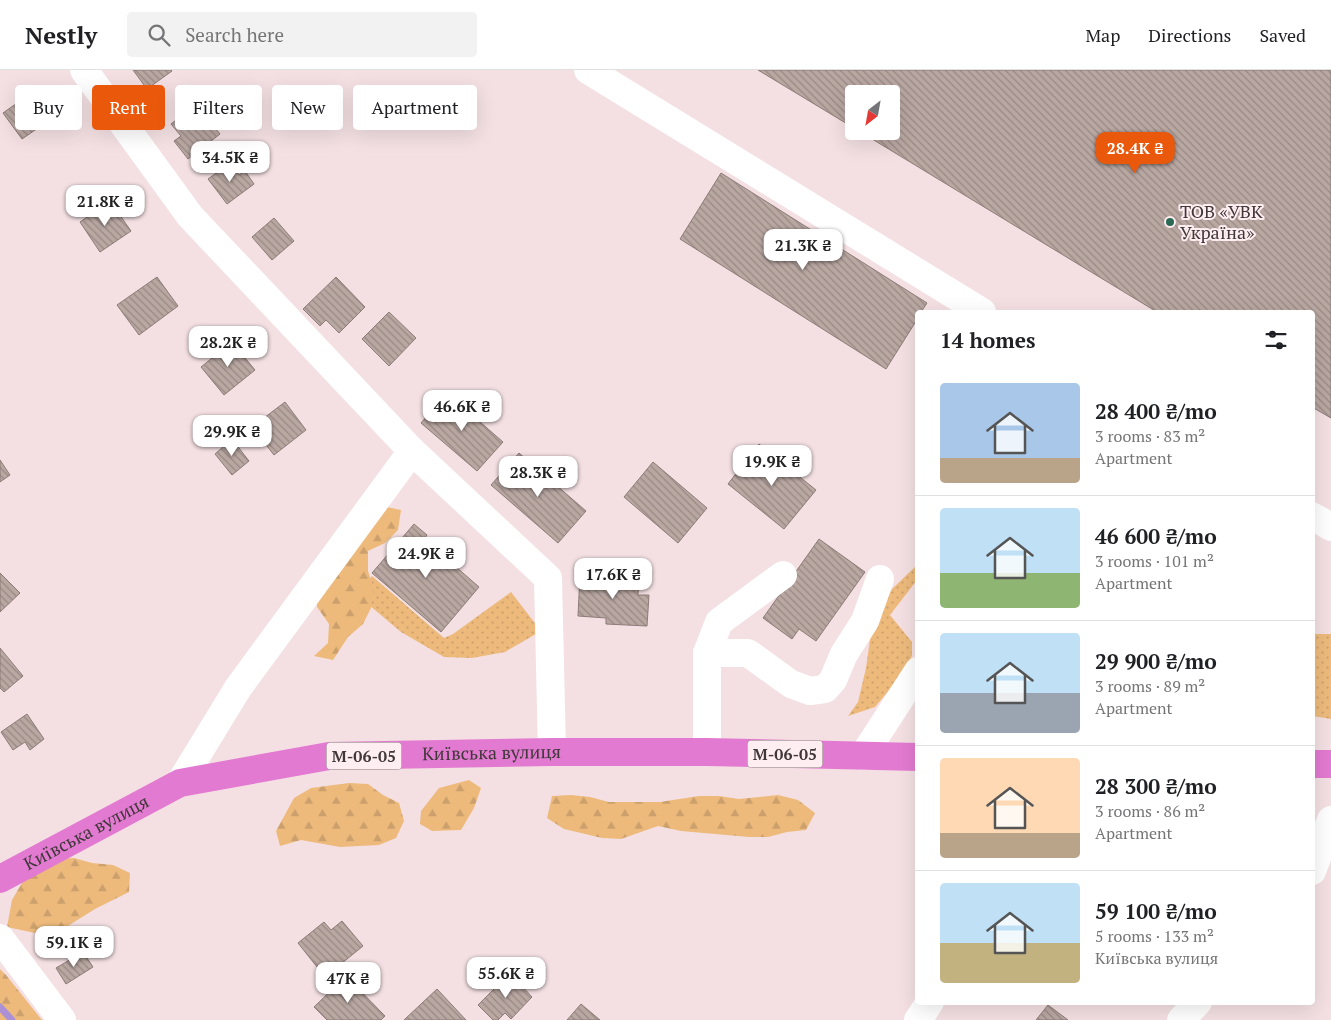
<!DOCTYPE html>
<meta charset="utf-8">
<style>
:root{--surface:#fff;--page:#f2f2f2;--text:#202124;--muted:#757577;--line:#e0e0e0;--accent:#ea580c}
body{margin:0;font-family:"PT Serif",serif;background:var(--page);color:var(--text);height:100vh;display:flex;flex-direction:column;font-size:19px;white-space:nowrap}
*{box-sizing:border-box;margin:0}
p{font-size:16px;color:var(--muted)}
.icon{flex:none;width:28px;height:28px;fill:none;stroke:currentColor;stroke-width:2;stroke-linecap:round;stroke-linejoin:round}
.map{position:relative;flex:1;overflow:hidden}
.drawer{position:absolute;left:915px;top:240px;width:400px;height:695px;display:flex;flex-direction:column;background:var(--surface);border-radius:5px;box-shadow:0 5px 20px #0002}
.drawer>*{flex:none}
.top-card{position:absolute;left:15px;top:15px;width:475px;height:45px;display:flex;gap:10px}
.needle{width:32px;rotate:211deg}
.tools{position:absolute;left:845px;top:15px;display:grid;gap:10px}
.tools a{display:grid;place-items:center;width:55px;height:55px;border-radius:5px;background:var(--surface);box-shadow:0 5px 20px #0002;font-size:25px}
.price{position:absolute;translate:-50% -42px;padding:0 11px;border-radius:10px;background:#fff;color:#222;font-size:16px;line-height:32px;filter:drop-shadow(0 1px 2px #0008)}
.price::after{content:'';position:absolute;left:50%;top:30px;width:15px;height:11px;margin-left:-8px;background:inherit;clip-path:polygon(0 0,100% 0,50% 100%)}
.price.active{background:var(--accent);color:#fff}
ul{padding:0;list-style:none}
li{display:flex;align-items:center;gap:15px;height:125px;padding:0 25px}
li+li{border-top:1px solid var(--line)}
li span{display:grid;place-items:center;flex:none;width:140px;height:100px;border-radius:5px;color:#555}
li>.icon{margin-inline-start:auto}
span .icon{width:60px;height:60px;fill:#fffc;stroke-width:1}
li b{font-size:21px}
h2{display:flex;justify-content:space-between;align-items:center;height:60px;padding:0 25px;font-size:21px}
.chip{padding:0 18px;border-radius:5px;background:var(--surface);box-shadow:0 5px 20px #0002;font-size:18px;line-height:45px}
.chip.active{background:var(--accent);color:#fff}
header{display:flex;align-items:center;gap:30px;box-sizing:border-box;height:70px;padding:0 25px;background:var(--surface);border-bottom:1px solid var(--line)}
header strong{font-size:24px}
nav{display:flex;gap:28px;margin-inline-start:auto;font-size:18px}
.search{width:350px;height:45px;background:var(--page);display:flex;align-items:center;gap:12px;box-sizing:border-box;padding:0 18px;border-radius:5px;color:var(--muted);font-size:19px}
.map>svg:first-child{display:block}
.green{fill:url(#green-dots)}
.forest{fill:url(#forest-firs)}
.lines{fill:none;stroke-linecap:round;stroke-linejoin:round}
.stream{stroke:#ab90d6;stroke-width:7}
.building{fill:url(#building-back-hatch);stroke:#8c7b76}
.minor{stroke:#fff;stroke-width:28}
.highway{stroke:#e37ad1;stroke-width:28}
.poi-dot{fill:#2c6955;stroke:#ffeef1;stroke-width:2}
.labels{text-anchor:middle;stroke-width:4;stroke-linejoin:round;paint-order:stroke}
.shield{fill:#ffeef1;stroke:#796e70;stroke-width:1}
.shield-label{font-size:16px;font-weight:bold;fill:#3f3738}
.poi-label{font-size:18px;fill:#3f3738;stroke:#ffeef1;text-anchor:start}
.street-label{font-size:18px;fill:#3f3738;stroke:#ffeef1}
</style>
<header>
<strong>Nestly</strong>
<div class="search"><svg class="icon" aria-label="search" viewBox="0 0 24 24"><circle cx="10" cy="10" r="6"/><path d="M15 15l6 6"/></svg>Search here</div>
<nav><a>Map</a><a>Directions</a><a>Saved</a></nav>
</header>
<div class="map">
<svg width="1331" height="950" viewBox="0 0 1331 950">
<defs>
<pattern id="green-dots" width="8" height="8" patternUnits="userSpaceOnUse" patternTransform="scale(1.25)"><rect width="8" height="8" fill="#edba7c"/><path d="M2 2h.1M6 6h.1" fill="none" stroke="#cca06c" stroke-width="1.8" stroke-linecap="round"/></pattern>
<pattern id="forest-firs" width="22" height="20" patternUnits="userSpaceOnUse" patternTransform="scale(1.25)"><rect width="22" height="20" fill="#edba7c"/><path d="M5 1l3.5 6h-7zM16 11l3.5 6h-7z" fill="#cca06c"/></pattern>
<pattern id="building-back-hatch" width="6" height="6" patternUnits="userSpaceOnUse" patternTransform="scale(1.25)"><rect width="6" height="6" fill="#b9a7a2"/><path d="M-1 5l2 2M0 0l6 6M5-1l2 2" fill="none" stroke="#988985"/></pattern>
</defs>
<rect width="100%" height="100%" fill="#f4e0e3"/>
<!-- green -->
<g class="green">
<path d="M917,495V510L890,545L912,572V586L900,607L875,637L848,646L858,632L866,598L872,555L892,519Z"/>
<path d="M372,506L444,568L453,564L511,522L541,561L505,582L472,588L444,587L401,562L356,524Z"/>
<path d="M1312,564H1331V649L1313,646Z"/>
</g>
<!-- forest -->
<g class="forest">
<path d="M382,436L401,440L398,460L385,473L368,481V501L374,519L371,538L363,554L348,567L333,590L314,586L328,573L329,554L317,537V518Z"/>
<path d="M469,710L481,718L474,738L461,760L432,761L420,754L421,741L439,718Z"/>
<path d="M349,713L368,714L383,725L399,733L404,751L396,768L379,775L340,777L301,770L280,776L276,761L294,728L311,718Z"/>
<path d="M571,725L590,727L609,732H660L699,726H719L739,729L778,725L798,730L815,743L806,760L787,762L768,767H749L681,761L658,756L621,769L602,768L564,759L547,748L552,726Z"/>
<path d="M74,788L92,793L113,795L130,803L129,822L95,839L63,859L44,865L7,857L12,830L22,813L54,789Z"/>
<path d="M0,899L6,905L42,950H0Z"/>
</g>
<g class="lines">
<!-- stream -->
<path class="stream" d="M0,937L12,950"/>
</g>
<!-- building -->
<g class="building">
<path d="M133,0H171L172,1L147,19Z"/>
<path d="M758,0H1331V348L1312,337V242H1157L859,61H891V24H854V58Z"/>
<path d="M34,21L54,47L22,69L3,43Z"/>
<path d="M196,34L220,64L188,89L174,71L181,66L171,54Z"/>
<path d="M230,93L239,105L245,101L254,114L227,134L208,109Z"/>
<path d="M721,103L927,233L921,242H918V248L886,299L680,169Z"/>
<path d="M110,131L131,161L100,182L80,152Z"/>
<path d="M274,148L294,171L272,190L252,167Z"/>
<path d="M157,207L178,236L139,265L117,235Z"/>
<path d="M336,207L365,237L339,263L326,250L320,256L303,239Z"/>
<path d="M389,242L416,268L389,296L362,269Z"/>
<path d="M232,272L255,300L224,325L201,297Z"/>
<path d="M447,323L503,372L477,401L421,353Z"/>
<path d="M285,332L306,360L274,385L252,357Z"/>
<path d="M232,369L249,391L232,405L215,384Z"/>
<path d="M759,374L816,420L784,459L728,414Z"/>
<path d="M519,383L586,441L558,473L491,415Z"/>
<path d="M0,390L10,405L0,412Z"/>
<path d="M653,392L707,438L678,473L624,427Z"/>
<path d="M414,454L427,465L424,469L479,517L441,562L372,503Z"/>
<path d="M819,469L865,502L816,571L799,559L792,569L763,548Z"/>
<path d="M0,503L20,523L0,542Z"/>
<path d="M580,504L639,507L638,525H649L647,556L606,554V548L578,546Z"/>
<path d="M0,578L23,606L4,622L0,618Z"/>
<path d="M27,644L44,669L30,680L25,672L13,680L1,662Z"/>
<path d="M342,851L363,876L325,907L298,873L324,852L331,860Z"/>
<path d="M83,882L93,897L66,914L56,898Z"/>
<path d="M510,903L532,927L511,949L505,943L498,950H493L478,935Z"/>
<path d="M346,906L385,946L381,950H327L314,937Z"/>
<path d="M437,919L466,950H404Z"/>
<path d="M581,934L600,950H567Z"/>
<path d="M1048,935L1068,950H1036Z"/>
</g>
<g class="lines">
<!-- minor -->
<g class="minor">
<path d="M84,0L190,146L412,381L548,508L552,682"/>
<path d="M588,0L982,242"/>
<path d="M1312,446L1331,457"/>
<path d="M707,583L719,552L783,505"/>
<path d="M707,682V583H748L791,614L810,621L825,619L833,610L844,584L865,551L880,509"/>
<path d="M863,686L918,601"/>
<path d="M180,713L238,618L412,381"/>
<path d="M1312,801L1331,750"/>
<path d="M0,868L62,950"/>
<path d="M918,950L930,932"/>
<path d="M1181,950L1198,932"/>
</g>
<!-- highway -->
<g class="highway">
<path d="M1312,694H1331"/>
<path id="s1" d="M0,809L180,713L329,686L552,682H707L918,687"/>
</g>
</g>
<!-- markers -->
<circle class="poi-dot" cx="1170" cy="152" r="5"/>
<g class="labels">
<!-- shield labels -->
<g class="shield">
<rect x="747.5" y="670.5" width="75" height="27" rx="4"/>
<rect x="326.5" y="672.5" width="75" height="27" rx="4"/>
</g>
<g class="shield-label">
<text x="785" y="690">М-06-05</text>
<text x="364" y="692">М-06-05</text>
</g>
<!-- poi labels -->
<g class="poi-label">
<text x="1180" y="148">ТОВ «УВК<tspan x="1180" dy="21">Україна»</tspan></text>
</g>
<!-- street labels -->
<g class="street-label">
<text dy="6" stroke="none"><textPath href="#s1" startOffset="518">Київська вулиця</textPath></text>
<text dy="6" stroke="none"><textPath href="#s1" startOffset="98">Київська вулиця</textPath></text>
</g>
</g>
</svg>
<div class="tools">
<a><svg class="needle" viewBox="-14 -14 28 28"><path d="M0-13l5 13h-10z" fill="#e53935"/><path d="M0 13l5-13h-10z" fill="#757577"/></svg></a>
</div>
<b class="price active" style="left:1135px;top:104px">28.4K ₴</b>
<b class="price" style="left:230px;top:113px">34.5K ₴</b>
<b class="price" style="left:105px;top:157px">21.8K ₴</b>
<b class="price" style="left:803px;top:201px">21.3K ₴</b>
<b class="price" style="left:228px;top:298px">28.2K ₴</b>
<b class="price" style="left:462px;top:362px">46.6K ₴</b>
<b class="price" style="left:232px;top:387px">29.9K ₴</b>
<b class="price" style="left:772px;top:417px">19.9K ₴</b>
<b class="price" style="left:538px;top:428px">28.3K ₴</b>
<b class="price" style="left:426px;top:509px">24.9K ₴</b>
<b class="price" style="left:613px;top:530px">17.6K ₴</b>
<b class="price" style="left:74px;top:898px">59.1K ₴</b>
<b class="price" style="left:506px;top:929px">55.6K ₴</b>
<b class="price" style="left:348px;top:934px">47K ₴</b>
<div class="top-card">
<a class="chip">Buy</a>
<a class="chip active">Rent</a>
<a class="chip">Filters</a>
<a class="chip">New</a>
<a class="chip">Apartment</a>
</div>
<section class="drawer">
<h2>14 homes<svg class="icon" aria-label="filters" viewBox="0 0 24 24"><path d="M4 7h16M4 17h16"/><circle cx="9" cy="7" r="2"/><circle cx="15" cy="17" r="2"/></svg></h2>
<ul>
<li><span style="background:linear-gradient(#a9c7e8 75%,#b9a48a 0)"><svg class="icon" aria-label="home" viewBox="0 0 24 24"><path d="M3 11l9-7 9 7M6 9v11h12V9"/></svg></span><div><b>28 400 ₴/mo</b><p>3 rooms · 83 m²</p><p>Apartment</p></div></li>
<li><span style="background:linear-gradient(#bfe0f5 65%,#8fb573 0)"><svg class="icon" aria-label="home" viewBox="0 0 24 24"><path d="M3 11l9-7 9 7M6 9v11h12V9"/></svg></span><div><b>46 600 ₴/mo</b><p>3 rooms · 101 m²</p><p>Apartment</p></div></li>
<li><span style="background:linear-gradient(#bfe0f5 60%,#9aa5b1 0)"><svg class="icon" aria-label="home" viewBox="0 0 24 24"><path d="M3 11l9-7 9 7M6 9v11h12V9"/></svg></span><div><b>29 900 ₴/mo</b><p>3 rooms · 89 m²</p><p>Apartment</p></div></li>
<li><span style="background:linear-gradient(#ffd9b3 75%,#b9a48a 0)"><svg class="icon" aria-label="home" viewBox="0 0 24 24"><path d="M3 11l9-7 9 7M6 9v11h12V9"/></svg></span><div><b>28 300 ₴/mo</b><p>3 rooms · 86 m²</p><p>Apartment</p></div></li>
<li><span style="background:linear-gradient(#bfe0f5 60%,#c2b280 0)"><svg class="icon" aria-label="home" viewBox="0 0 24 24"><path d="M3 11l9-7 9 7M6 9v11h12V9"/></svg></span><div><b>59 100 ₴/mo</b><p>5 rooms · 133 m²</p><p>Київська вулиця</p></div></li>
</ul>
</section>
</div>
